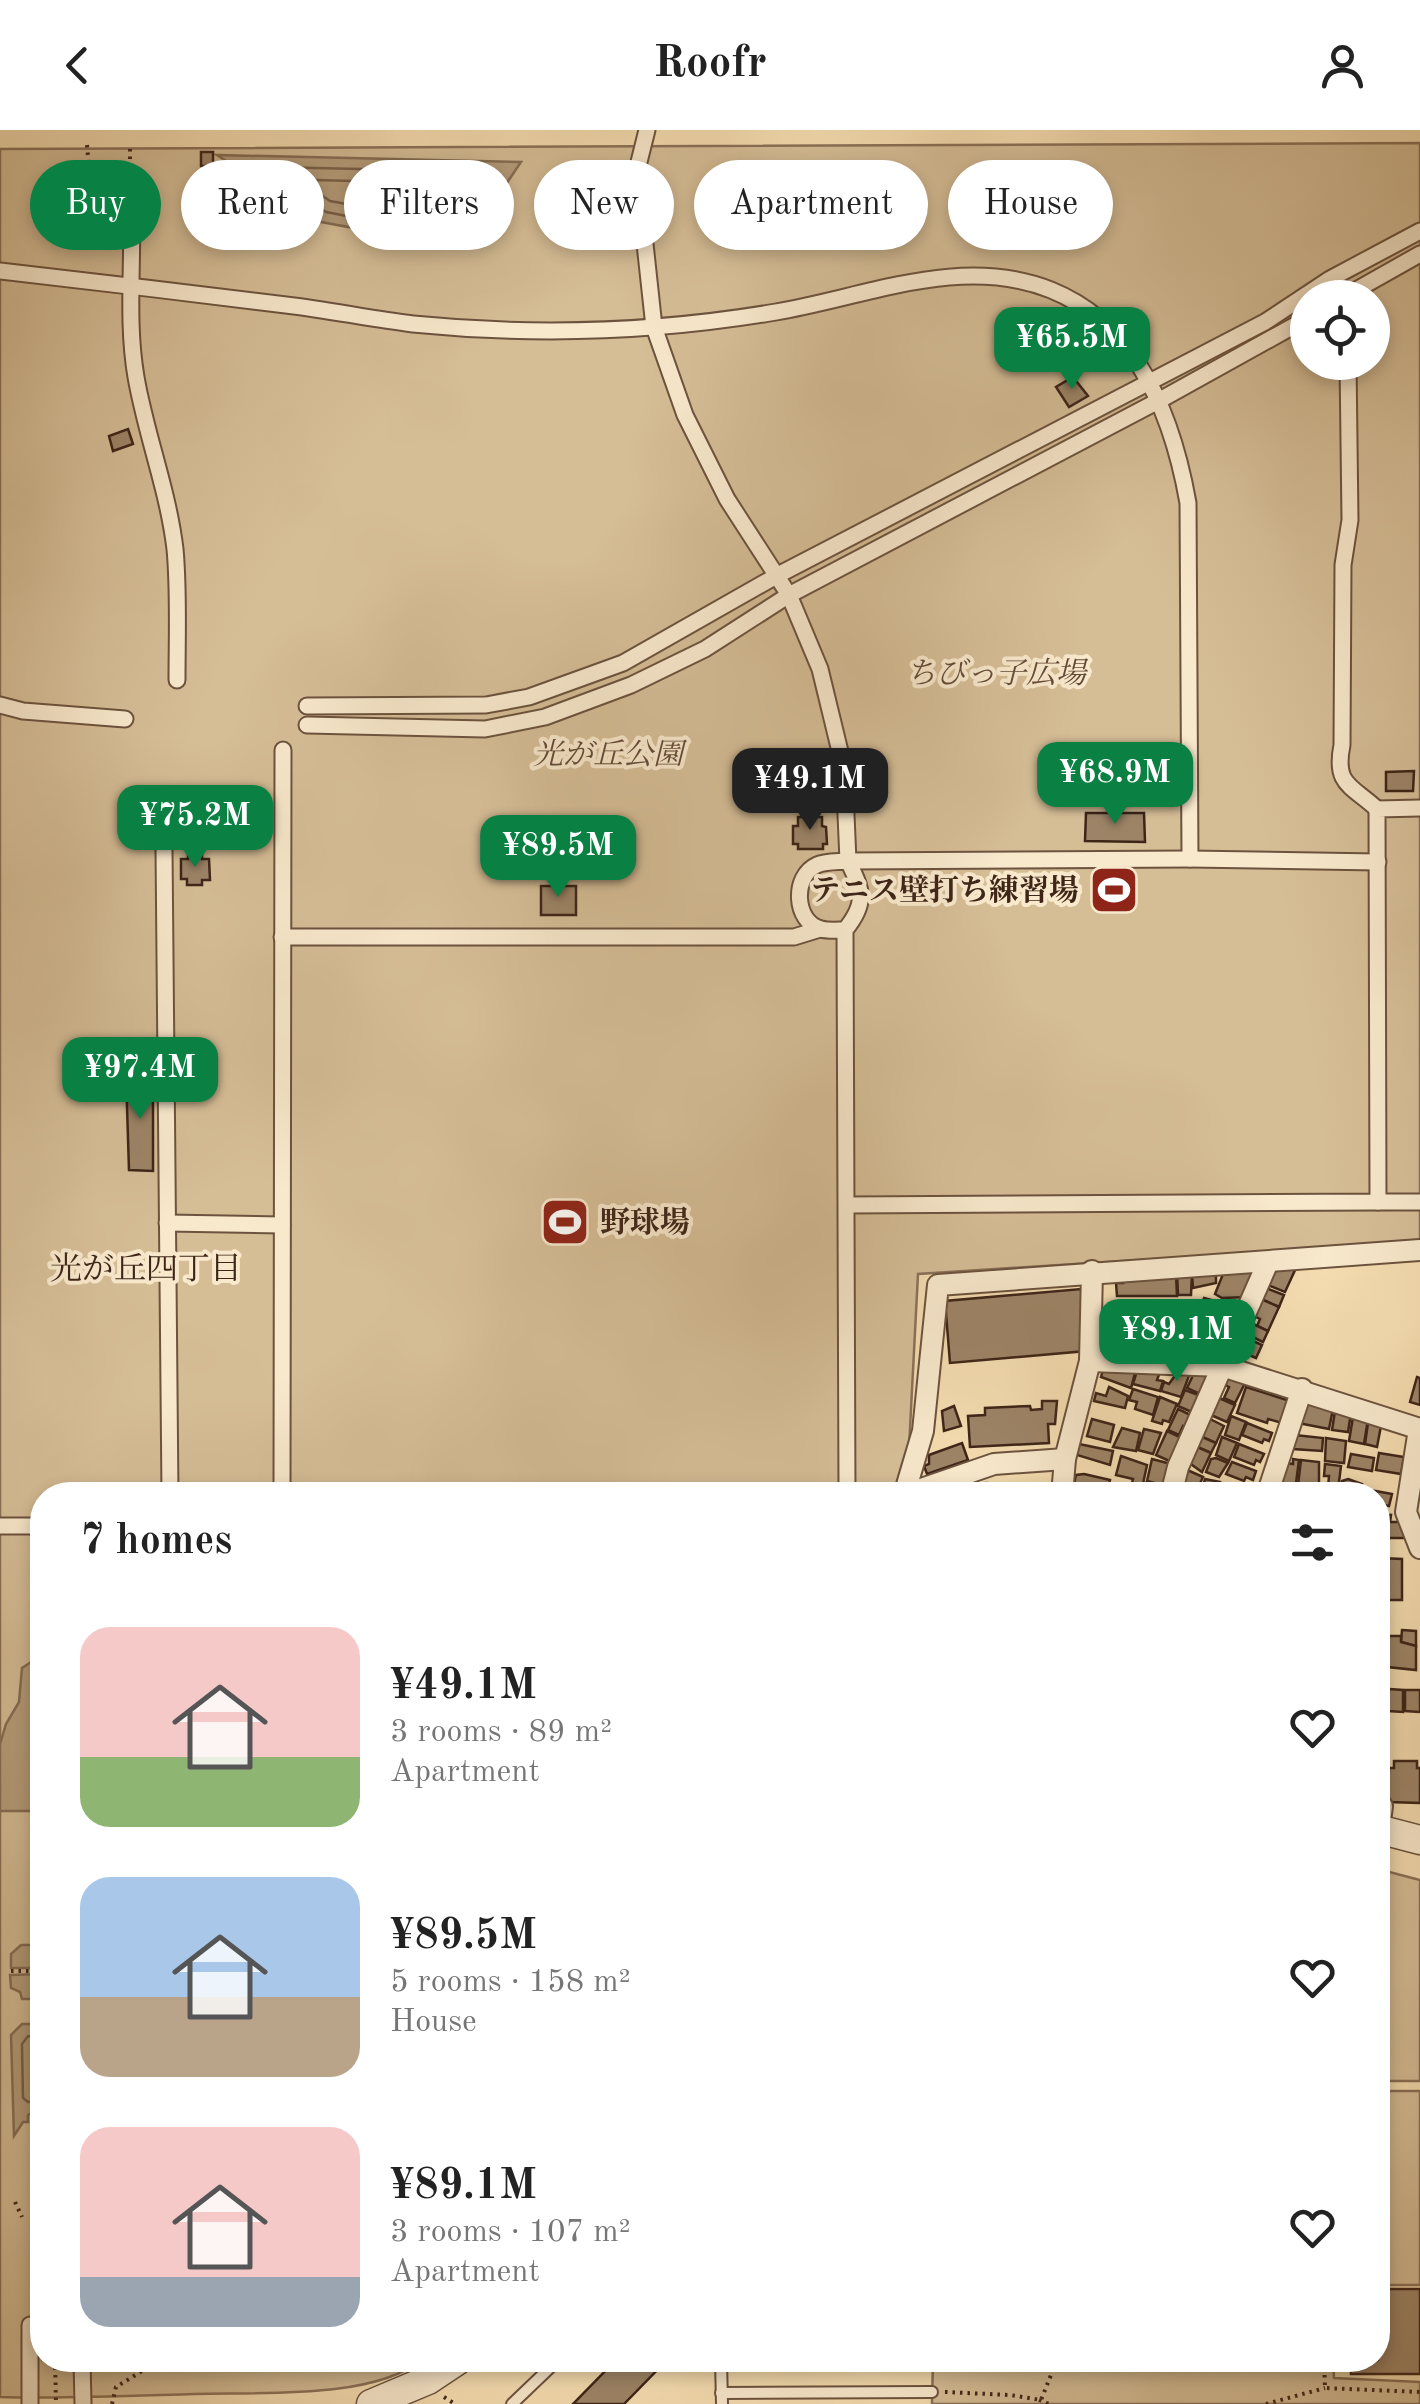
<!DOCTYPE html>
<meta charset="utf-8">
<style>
:root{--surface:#fff;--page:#f2f2f2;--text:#222;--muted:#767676;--accent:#0b8043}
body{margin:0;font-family:"Old Standard TT","Noto Serif JP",serif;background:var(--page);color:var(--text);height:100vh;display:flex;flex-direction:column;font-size:38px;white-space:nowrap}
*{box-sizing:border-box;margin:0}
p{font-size:32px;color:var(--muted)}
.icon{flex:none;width:55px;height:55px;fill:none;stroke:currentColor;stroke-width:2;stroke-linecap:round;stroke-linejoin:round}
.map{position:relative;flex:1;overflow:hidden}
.sheet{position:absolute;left:30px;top:1352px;width:1360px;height:890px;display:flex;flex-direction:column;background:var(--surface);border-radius:40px;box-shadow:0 5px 15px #0003}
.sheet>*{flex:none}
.guide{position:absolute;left:30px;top:30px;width:1360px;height:90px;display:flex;gap:20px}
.buttons{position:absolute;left:1290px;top:150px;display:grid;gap:20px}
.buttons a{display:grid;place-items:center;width:100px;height:100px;border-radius:50%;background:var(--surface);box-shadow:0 5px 15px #0003;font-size:50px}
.price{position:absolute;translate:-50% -85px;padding:0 22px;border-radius:20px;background:var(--accent);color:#fff;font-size:32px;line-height:65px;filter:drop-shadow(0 2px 5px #0008)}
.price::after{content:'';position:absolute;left:50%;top:60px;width:30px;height:22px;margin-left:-15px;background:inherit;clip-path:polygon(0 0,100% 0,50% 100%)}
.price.current{background:#222;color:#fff}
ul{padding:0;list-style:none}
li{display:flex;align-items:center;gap:30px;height:250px;padding:0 50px}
li span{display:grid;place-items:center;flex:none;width:280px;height:200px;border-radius:30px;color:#555}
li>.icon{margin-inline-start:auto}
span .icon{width:120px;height:120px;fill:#fffc;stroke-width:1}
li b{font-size:42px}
h2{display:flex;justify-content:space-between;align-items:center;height:120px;padding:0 50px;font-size:42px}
.chip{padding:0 35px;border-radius:45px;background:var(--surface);box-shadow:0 5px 15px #0003;font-size:35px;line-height:90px}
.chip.current{background:var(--accent);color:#fff}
header{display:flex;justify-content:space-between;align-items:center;height:130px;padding:0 50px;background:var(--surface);font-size:45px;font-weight:600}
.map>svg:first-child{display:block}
.green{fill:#d5bd96;stroke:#8a7157;stroke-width:2.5;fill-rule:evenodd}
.water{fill:#b69e7c;stroke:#866e54;stroke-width:2.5}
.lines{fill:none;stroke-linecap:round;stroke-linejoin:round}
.shore{stroke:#7a624a;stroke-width:2.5}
.building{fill:#9d8467;stroke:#3e2518;stroke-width:2.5}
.service-casing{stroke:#6c533e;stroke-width:14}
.pedestrian-casing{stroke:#6c533e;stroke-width:19}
.minor-casing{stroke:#6c533e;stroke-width:24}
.tertiary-casing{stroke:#6c533e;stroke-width:31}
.path{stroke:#3e2518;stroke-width:4;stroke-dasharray:2.5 5;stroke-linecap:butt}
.service{stroke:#f8e8cc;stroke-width:10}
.pedestrian{stroke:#f8e8cc;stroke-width:15}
.minor{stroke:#f8e8cc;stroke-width:20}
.tertiary{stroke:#f8e8cc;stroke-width:28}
.labels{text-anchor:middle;stroke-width:8;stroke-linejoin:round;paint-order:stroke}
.park-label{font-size:30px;font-style:italic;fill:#644b38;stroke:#f8e8cc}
.poi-label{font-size:30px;font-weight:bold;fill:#3e2518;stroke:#f8e8cc;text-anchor:end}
.neighbourhood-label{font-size:32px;fill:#3e2518;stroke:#f8e8cc}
</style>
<header><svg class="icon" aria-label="back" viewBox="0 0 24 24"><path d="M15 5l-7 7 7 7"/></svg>Roofr<svg class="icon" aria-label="person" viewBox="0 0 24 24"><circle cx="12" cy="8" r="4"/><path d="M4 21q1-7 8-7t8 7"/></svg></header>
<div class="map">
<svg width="1420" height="2274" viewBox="0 0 1420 2274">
<rect width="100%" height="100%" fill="#f4dcb0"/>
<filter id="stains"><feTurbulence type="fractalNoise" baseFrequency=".002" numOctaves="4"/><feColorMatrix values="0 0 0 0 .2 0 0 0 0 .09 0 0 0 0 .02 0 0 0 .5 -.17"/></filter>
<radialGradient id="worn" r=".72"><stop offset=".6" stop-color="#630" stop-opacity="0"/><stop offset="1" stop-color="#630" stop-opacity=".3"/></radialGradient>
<!-- green -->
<g class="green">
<path d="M1420,13V1112L918,1144L909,1318L895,1365H42V2230H421C373,2270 255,2262 194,2264C129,2266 65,2269 0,2267V19ZM1308,168H1372V232H1308Z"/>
<path d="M1378,1739L1420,1750V1951H1378Z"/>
<rect x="1378" y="1961" width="42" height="194"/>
<path d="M933,2230H1333L1334,2248L1420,2252V2274H932Z"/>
</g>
<!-- water -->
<g class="water">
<path d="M217,25L521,32L463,118L321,92Z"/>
<path d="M42,1525V1681H0V1614L6,1594L19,1572L22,1538Z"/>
<path d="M21,1815H42V1838H11V1824Z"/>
<path d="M42,1844V1861L33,1869H22L20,1862L11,1858L10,1845Z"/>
<path d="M22,1894H32L39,1900L38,1980L28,1985V1992H23L14,2006L11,1905Z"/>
</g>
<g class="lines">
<!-- shore -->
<g class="shore">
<path d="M271,37L494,42L499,47L456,107L326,82L267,46L266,40Z"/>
<path d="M315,50L471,54L475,59L450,93L330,71L311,58L310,53Z"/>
<path d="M42,1909L28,1906L22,1914L23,1968L28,1972L42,1969"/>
</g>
</g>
<!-- building -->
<g class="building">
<rect x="201" y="22" width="12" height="14"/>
<path d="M1073,247L1088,266L1069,277L1056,257Z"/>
<path d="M128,299L133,314L113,321L109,306Z"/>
<path d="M1414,641L1413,661H1386V642Z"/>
<path d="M1086,683H1144L1145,712L1085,711Z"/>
<path d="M798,687H822V696L826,697L827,714H823V719H798V714H793V696H798Z"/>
<path d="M188,725H202V729H209L210,750H202V755H187V749H181V729H188Z"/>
<rect x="541" y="756" width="35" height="29"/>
<path d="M153,944V1041L129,1040L126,945Z"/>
<path d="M1278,1134L1296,1138L1285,1162L1268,1155Z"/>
<path d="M1254,1137L1249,1167L1222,1168L1215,1164L1223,1144Z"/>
<path d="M1216,1142V1153L1193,1158L1192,1143Z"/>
<path d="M1177,1143H1192L1191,1165H1178Z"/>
<path d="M1176,1144L1177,1166H1117L1116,1153H1123V1146Z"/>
<path d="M1266,1158L1284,1165L1279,1177L1261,1169Z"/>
<path d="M1081,1159L1086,1221L950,1233L945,1171Z"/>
<path d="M1204,1168L1223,1173L1216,1189L1199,1182Z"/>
<path d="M1261,1169L1279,1177L1268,1201L1257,1196L1260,1189L1254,1186Z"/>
<path d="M1227,1170L1242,1176L1231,1201L1217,1195Z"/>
<path d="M1162,1175L1181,1177L1176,1199L1165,1200Z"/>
<path d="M1146,1179L1147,1203L1116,1204V1180Z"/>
<path d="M1194,1185L1215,1193L1210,1206L1189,1197Z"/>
<path d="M1251,1193L1268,1201L1263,1212L1246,1204Z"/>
<path d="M1215,1196L1230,1202L1220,1226L1205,1220Z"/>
<path d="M1170,1202V1211H1166L1164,1222H1148V1203Z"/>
<path d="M1187,1202L1206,1211L1201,1222L1182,1214Z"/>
<path d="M1244,1207L1262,1215L1256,1228L1242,1222Z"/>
<path d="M1104,1237L1135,1243L1131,1258L1101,1247Z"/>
<path d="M1138,1238L1160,1242L1157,1250L1163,1251L1160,1261L1133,1254Z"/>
<path d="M1179,1240L1190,1243L1181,1267L1161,1261L1164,1252L1169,1254Z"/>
<path d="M1195,1241L1211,1248L1202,1265L1187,1258Z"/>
<path d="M1229,1246L1245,1253L1235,1273L1224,1268L1229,1257L1225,1255Z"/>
<path d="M1417,1247L1420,1248V1275L1410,1272Z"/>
<path d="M1109,1257L1128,1266L1125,1278L1094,1271L1096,1263L1106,1266Z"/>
<path d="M1246,1257L1290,1271L1282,1293L1268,1289L1267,1293L1237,1283Z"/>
<path d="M1133,1259L1158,1267L1153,1285L1135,1279L1137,1272L1129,1270Z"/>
<path d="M1185,1260L1201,1266L1194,1283L1178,1276Z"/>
<path d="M1160,1267L1177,1274L1169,1292L1163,1290L1162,1294L1152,1291Z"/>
<path d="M1219,1268L1235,1275L1227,1292L1211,1285Z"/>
<path d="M1042,1271H1057L1055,1294H1048L1049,1313L970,1317L968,1286L985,1285V1278L1030,1276L1031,1280L1042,1279Z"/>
<path d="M1302,1273L1333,1279L1329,1299L1298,1293Z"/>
<path d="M954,1276L961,1296L944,1301L942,1281Z"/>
<path d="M1178,1279L1195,1287L1190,1299L1183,1296L1179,1305L1168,1300Z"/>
<path d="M1335,1281L1351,1283L1348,1302L1332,1300Z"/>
<path d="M1231,1286L1246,1292L1239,1310L1225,1305Z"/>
<path d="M1353,1287L1368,1289L1364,1314L1349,1311Z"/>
<path d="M1092,1289L1114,1295L1110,1312L1087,1306Z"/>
<path d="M1210,1289L1224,1296L1216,1313L1202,1307Z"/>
<path d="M1247,1293L1272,1303L1269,1311L1264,1309L1262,1313L1242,1305Z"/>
<path d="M1368,1293L1381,1296L1377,1317L1365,1314Z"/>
<path d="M1122,1298L1140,1303L1136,1321L1113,1317Z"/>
<path d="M1144,1299L1161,1303L1153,1324L1138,1320Z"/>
<path d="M1167,1301L1184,1309L1174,1333L1156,1325Z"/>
<path d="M1295,1305L1323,1308L1322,1321L1293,1319Z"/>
<path d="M1200,1306L1216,1313L1211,1323L1195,1316Z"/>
<path d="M1222,1307L1237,1313L1229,1331L1216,1325Z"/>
<path d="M1326,1308L1346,1311L1344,1333L1325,1331Z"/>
<path d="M962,1313L968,1330L927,1344L924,1336L929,1334V1325Z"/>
<path d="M1079,1314L1113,1321L1110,1335L1077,1325Z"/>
<path d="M1239,1314L1264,1324L1260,1332L1256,1330L1254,1335L1234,1327Z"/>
<path d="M1195,1316L1211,1323L1202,1342L1188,1332Z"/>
<path d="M1379,1323L1404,1327L1401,1344L1376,1340Z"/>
<path d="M1351,1324L1374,1328L1372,1341L1348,1337Z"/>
<path d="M1121,1326L1147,1335L1141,1363L1130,1361L1133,1349L1116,1345Z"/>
<path d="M1216,1328L1228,1333L1219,1347L1206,1342L1211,1329Z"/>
<path d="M1152,1329L1171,1334L1166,1356L1147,1351Z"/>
<path d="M1293,1329L1299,1330L1295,1361L1277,1359L1281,1332L1293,1334Z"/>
<path d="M1301,1330L1319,1332V1358L1298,1355Z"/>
<path d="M1232,1332L1256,1341L1253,1350L1246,1347L1244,1351L1226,1344Z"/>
<path d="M1325,1334L1341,1336L1338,1360L1328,1358L1329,1346H1324Z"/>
<path d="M1185,1339L1203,1347L1197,1360L1178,1353Z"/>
<path d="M1084,1344L1110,1350L1107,1363L1073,1358L1076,1345Z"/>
<path d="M1205,1349L1220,1352L1217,1365H1201Z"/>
<path d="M1348,1349L1362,1354L1360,1365H1340L1342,1351Z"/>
<path d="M987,1353V1365H967V1354Z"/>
<path d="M1146,1353L1165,1358L1164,1365H1144Z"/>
<path d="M1225,1354L1247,1362L1246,1365H1221Z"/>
<path d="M1370,1360L1392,1364L1389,1376L1378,1374V1365H1369Z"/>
<path d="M1378,1384L1391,1385L1390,1392H1400L1406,1408H1378Z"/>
<path d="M1380,1428L1402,1429V1470H1378Z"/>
<path d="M1402,1500L1416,1501V1516L1401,1512Z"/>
<path d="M1384,1506H1401V1512L1416,1516V1540L1378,1536V1511H1384Z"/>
<path d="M1389,1559L1403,1560V1582L1388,1581Z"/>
<path d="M1405,1560H1420V1582L1405,1581Z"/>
<path d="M1394,1631H1417V1638H1420V1673L1388,1672L1389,1638H1394Z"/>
<path d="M1378,2159H1420V2244H1351L1350,2230H1378Z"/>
<path d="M616,2230H667L624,2274H573Z"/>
</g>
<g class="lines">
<!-- service casing -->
<g class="service-casing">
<g id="service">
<path d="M721,2230L722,2274"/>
<path d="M721,2263L932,2262"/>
<path d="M512,2274L558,2230"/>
</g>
</g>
<!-- pedestrian casing -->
<g class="pedestrian-casing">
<g id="pedestrian">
<path d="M647,0L637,40L654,197L685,285L727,369L789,465L820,539L844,638L848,731L1190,729L1378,732"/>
<path d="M131,71C134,129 126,189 136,247C146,305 168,360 175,419C179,462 177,507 177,550"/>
<path d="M0,141C95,152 191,163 286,175C329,180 371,189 413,194C533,206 658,202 776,182C866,167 961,124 1051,160C1138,195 1173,288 1188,373L1190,729"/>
<path d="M1342,168L1420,124"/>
<path d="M1348,232L1350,390L1343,435L1342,615C1334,655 1351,655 1377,679"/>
<path d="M0,575L23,581L125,589"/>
<path d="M307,576L486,575L529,567L623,533L778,445L1265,192L1330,149L1420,101"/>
<path d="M307,595L485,599L545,587L631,555L705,519L789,465L1160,270L1308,188"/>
<path d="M164,719L170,1365"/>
<path d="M845,800C838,800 828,801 821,799C794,792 792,746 817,735C825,731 839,732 848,731C863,761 867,773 845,800L847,1365"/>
<path d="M282,807H794L820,799"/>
<path d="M1378,1072H1420"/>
<path d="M848,1075L1378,1072L1377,679L1420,678"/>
<path d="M167,1093L282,1095"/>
<path d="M282,1365L283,620"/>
<path d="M0,1396H42"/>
<path d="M30,2195V2274"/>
<path d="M82,2230L83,2274"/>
</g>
</g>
<!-- minor casing -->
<g class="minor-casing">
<g id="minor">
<path d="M1090,1231L1222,1236L1420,1299"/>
<path d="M1419,1299L1406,1382L1420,1418"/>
<path d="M904,1365L923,1301L938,1155L1420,1120"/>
<path d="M904,1365L994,1334L1065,1329"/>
<path d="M1062,1365L1065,1329L1090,1231L1092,1141"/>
<path d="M1171,1365L1178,1337L1268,1132"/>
<path d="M1267,1365L1302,1259"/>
<path d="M1378,1671L1382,1676L1379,1699"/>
</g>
</g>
<!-- tertiary casing -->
<g class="tertiary-casing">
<g id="tertiary">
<path d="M1378,1699L1420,1710"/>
<path d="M371,2274L428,2250L458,2230"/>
</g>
</g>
<!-- path -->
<g class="path">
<path d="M87,15L90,52L96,59L115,64"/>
<path d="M130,19V55"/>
<path d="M11,1841H42"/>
<path d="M15,2072L22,2087"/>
<path d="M55,2230L56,2274"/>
<path d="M1324,2230L1325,2258L1420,2262"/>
<path d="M945,2262L1010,2265L1041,2270L1057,2230"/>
<path d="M444,2267L455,2274"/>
<path d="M1039,2270L1049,2274"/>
<path d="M112,2274L116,2257L160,2230"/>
<path d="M1266,2274L1325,2258"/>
</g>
<!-- service -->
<use href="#service" class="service"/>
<!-- pedestrian -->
<use href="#pedestrian" class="pedestrian"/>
<!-- minor -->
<use href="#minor" class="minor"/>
<!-- tertiary -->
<use href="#tertiary" class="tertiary"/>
</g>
<!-- icons -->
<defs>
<g id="stadium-square" transform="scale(2.5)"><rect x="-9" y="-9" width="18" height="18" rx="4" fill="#8f2418" stroke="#f8e8cc"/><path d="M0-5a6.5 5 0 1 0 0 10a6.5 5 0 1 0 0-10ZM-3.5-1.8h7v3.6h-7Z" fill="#fff"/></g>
</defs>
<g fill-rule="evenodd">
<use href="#stadium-square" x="1114" y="760"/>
<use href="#stadium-square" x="565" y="1092"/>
</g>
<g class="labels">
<!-- park labels -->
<g class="park-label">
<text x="996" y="553">ちびっ子広場</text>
<text x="608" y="634">光が丘公園</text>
</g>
<!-- poi labels -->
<g class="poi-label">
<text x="1079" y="770">テニス壁打ち練習場</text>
<text x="600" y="1102" text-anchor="start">野球場</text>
</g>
<!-- neighbourhood labels -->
<g class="neighbourhood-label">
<text x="146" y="1149">光が丘四丁目</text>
</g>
</g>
<rect width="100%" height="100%" filter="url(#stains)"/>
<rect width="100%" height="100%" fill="url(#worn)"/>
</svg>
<div class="buttons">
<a><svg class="icon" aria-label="locate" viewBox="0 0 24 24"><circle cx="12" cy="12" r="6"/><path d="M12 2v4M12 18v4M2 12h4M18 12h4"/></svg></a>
</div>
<b class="price" style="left:1072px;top:262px">¥65.5M</b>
<b class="price" style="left:1115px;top:697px">¥68.9M</b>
<b class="price current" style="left:810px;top:703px">¥49.1M</b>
<b class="price" style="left:195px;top:740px">¥75.2M</b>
<b class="price" style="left:558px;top:770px">¥89.5M</b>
<b class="price" style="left:140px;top:992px">¥97.4M</b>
<b class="price" style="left:1177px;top:1254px">¥89.1M</b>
<div class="guide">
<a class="chip current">Buy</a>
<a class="chip">Rent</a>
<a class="chip">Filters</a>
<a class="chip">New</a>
<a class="chip">Apartment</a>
<a class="chip">House</a>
</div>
<section class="sheet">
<h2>7 homes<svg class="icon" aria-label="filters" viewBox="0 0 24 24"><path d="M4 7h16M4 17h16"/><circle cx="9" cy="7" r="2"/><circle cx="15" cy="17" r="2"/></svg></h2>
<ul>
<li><span style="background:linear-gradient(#f6c9c9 65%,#8fb573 0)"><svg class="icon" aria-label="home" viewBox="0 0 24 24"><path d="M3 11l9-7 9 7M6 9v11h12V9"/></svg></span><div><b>¥49.1M</b><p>3 rooms · 89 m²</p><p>Apartment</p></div><svg class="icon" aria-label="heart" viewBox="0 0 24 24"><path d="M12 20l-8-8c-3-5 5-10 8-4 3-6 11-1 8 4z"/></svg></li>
<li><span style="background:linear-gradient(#a9c7e8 60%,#b9a48a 0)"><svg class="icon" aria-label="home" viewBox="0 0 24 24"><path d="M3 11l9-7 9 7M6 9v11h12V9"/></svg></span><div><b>¥89.5M</b><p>5 rooms · 158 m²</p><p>House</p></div><svg class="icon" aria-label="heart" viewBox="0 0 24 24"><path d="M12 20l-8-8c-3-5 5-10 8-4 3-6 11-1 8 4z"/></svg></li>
<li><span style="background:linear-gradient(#f6c9c9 75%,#9aa5b1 0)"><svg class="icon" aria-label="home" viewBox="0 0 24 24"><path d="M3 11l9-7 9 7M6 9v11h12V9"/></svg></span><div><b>¥89.1M</b><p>3 rooms · 107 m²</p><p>Apartment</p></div><svg class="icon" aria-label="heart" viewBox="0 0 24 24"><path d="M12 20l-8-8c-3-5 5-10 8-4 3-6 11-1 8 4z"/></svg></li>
</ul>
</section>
</div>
